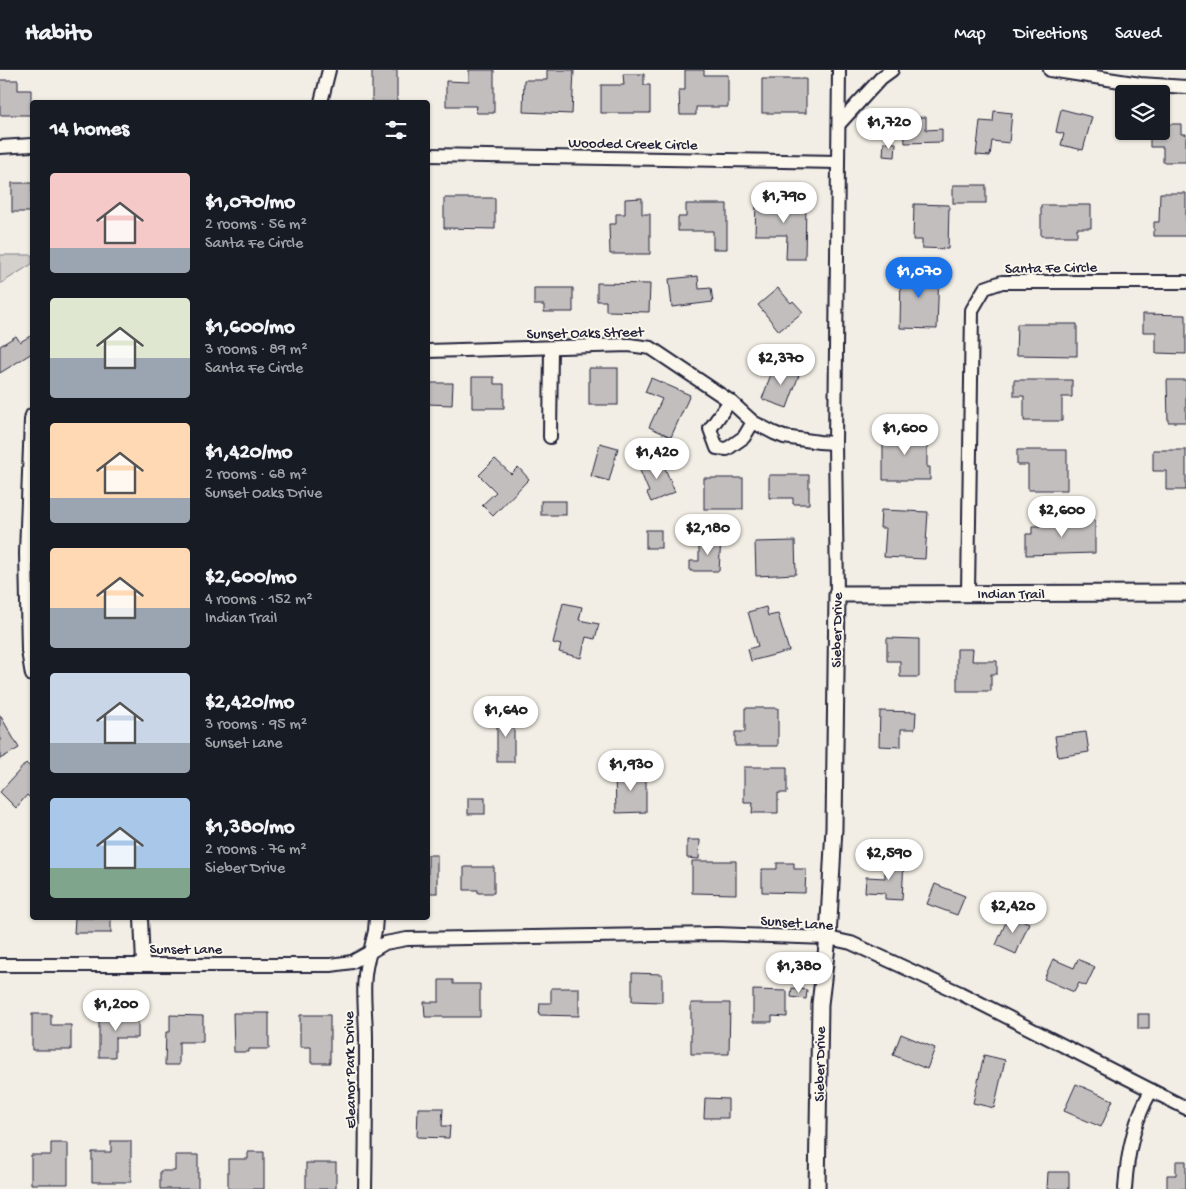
<!DOCTYPE html>
<meta charset="utf-8">
<style>
:root{--surface:#171b24;--page:#20242c;--text:#f1f3f6;--muted:#9ea1a6;--line:#363941;--accent:#1a73e8}
body{margin:0;font-family:"Gochi Hand",sans-serif;background:var(--page);color:var(--text);height:100vh;display:flex;flex-direction:column;font-size:19px;white-space:nowrap}
*{box-sizing:border-box;margin:0}
p{font-size:16px;color:var(--muted)}
.icon{flex:none;width:28px;height:28px;fill:none;stroke:currentColor;stroke-width:2;stroke-linecap:round;stroke-linejoin:round}
.map{position:relative;flex:1;overflow:hidden}
.panel{position:absolute;left:30px;top:30px;width:400px;height:820px;display:flex;flex-direction:column;background:var(--surface);border-radius:5px;box-shadow:0 1px 4px #0004}
.panel>*{flex:none}
.tools{position:absolute;left:1115px;top:15px;display:grid;gap:10px}
.tools a{display:grid;place-items:center;width:55px;height:55px;border-radius:5px;background:var(--surface);box-shadow:0 1px 4px #0004;font-size:25px}
.price{position:absolute;translate:-50% -42px;padding:0 11px;border-radius:18px;background:#fff;color:#222;font-size:16px;line-height:32px;filter:drop-shadow(0 1px 2px #0008)}
.price::after{content:'';position:absolute;left:50%;top:30px;width:15px;height:11px;margin-left:-8px;background:inherit;clip-path:polygon(0 0,100% 0,50% 100%)}
.price.active{background:var(--accent);color:#fff}
ul{padding:0;list-style:none}
li{display:flex;align-items:center;gap:15px;height:125px;padding:0 20px}
li span{display:grid;place-items:center;flex:none;width:140px;height:100px;border-radius:5px;color:#555}
li>.icon{margin-inline-start:auto}
span .icon{width:60px;height:60px;fill:#fffc;stroke-width:1}
li b{font-size:21px}
h2{display:flex;justify-content:space-between;align-items:center;height:60px;padding:0 20px;font-size:21px}
header{display:flex;align-items:center;gap:30px;box-sizing:border-box;height:70px;padding:0 25px;background:var(--surface);border-bottom:1px solid var(--line)}
header strong{font-size:24px}
nav{display:flex;gap:28px;margin-inline-start:auto;font-size:18px}
.map>svg:first-child{display:block}
.green{fill:#d4d1cc;stroke:#7b7a84}
.building{fill:#c2bebe;stroke:#22223b}
.lines{fill:none;stroke-linecap:round;stroke-linejoin:round}
.minor-casing{stroke:#22223b;stroke-width:16}
.tertiary-casing{stroke:#22223b;stroke-width:19}
.minor{stroke:#fbf7ec;stroke-width:12}
.tertiary{stroke:#fbf7ec;stroke-width:15}
.labels{text-anchor:middle;stroke-width:4;stroke-linejoin:round;paint-order:stroke}
.street-label{font-size:15px;fill:#22223b;stroke:#fbf7ec}
</style>
<header>
<strong>Habito</strong>
<nav><a>Map</a><a>Directions</a><a>Saved</a></nav>
</header>
<div class="map">
<svg width="1186" height="1119" viewBox="0 0 1186 1119">
<rect width="100%" height="100%" fill="#f2eee5"/>
<filter id="ink" filterUnits="userSpaceOnUse"><feTurbulence type="fractalNoise" baseFrequency=".02" numOctaves="2"/><feDisplacementMap in="SourceGraphic" scale="10" xChannelSelector="R" yChannelSelector="G"/><feConvolveMatrix kernelMatrix="1 2 1 2 8 2 1 2 1" color-interpolation-filters="sRGB"/></filter>
<g filter="url(#ink)">
<!-- green -->
<path class="green" d="M0,185H32V194L0,214Z"/>
<!-- building -->
<g class="building">
<rect x="372" y="0" width="25" height="32"/>
<path d="M469,0H494V43H476L477,36H446V11L469,12Z"/>
<path d="M547,0H574L572,44L523,42L524,10H547Z"/>
<path d="M685,0H704V5H728V37H696V45H680L679,20H685Z"/>
<path d="M623,4H644V15H650V43H601V15H624Z"/>
<rect x="762" y="9" width="44" height="34"/>
<path d="M0,10H18V20H31V45H0Z"/>
<path d="M1061,39L1092,47L1083,80L1061,75L1064,64L1056,62Z"/>
<path d="M994,41L1012,43L1009,73L992,71L990,86L976,85L980,51L993,52Z"/>
<path d="M926,47V60L942,59V72L905,73L904,48Z"/>
<path d="M1161,54H1181V64H1186V92H1163V77H1150V61H1161Z"/>
<path d="M884,72L896,73L895,87L883,86Z"/>
<rect x="12" y="113" width="20" height="29"/>
<rect x="953" y="115" width="33" height="18"/>
<path d="M1160,123H1186V166H1154V152H1159Z"/>
<path d="M444,128H495V159L444,158Z"/>
<path d="M642,128V144H650V184H610L609,154H616V144H625V129Z"/>
<path d="M756,131L806,132L805,189H786L787,165H755Z"/>
<path d="M686,134H727V179H713V161H678V147H686Z"/>
<path d="M914,134L949,135L948,179L922,178V170H913Z"/>
<path d="M1041,135H1091V158H1077V166H1041Z"/>
<path d="M901,200L939,201L937,259L900,258Z"/>
<path d="M698,206L699,219L711,218L713,232L672,237L669,209Z"/>
<path d="M597,213L650,214L649,242L606,241V231H597Z"/>
<path d="M534,218H573V242H544V235H534Z"/>
<path d="M778,218L791,233L793,231L803,242L779,261L758,235Z"/>
<path d="M1143,244L1186,245V284L1156,283V262H1143Z"/>
<path d="M1017,254H1077V286L1016,285Z"/>
<path d="M32,265V283L0,303V276L16,266L20,272Z"/>
<path d="M775,293L800,302L787,338L762,329Z"/>
<rect x="589" y="298" width="29" height="37"/>
<path d="M472,307H494V314H504V338H472Z"/>
<path d="M651,308L690,325L671,367L649,357L662,329L645,322Z"/>
<path d="M1014,310H1072V327H1062V351H1024V326H1014Z"/>
<path d="M1167,310H1186V352H1168Z"/>
<path d="M428,313H453L452,335L428,334Z"/>
<path d="M883,362H927V397H930V410H883Z"/>
<path d="M600,373L618,378L609,411L591,406Z"/>
<path d="M1017,380H1067V420H1028V395H1017Z"/>
<path d="M1153,380H1186V420H1166V401H1153Z"/>
<path d="M495,389L511,404L518,397L529,409L493,446L482,435L496,422L479,405Z"/>
<path d="M661,389L675,422L651,432L647,423L649,422L639,398Z"/>
<path d="M769,405H809V434H793V428H769Z"/>
<rect x="704" y="408" width="39" height="31"/>
<rect x="541" y="431" width="25" height="14"/>
<path d="M881,440L928,442L925,489L884,487L886,458H880Z"/>
<path d="M1050,450H1095V483L1026,485V464H1032V456H1050Z"/>
<rect x="646" y="460" width="15" height="18"/>
<path d="M699,468H721L719,501H690V491H699Z"/>
<path d="M795,471L796,504L756,506L755,472Z"/>
<path d="M563,533L582,537L579,550L599,554L595,569L586,567L581,588L559,582L561,575L553,573Z"/>
<path d="M766,537L768,546L778,544L789,581L751,591L748,579L758,576L748,542Z"/>
<path d="M887,568L919,569V607H900V591H887Z"/>
<path d="M957,579H973L972,591H997V604H991V621H957Z"/>
<path d="M745,638H778V676H735V662H745Z"/>
<path d="M880,641L916,642L915,659H901V677L879,676Z"/>
<path d="M0,645L19,678L0,689Z"/>
<rect x="497" y="645" width="17" height="47"/>
<path d="M1086,662L1089,682L1058,687L1055,666Z"/>
<path d="M26,693L32,699V730L27,725L16,738L0,722Z"/>
<path d="M744,697H787V723H778V743H752L753,733H744Z"/>
<path d="M615,702H646V742L616,743Z"/>
<rect x="468" y="728" width="17" height="16"/>
<path d="M687,770H700L699,789L687,788Z"/>
<rect x="428" y="785" width="9" height="38"/>
<path d="M885,790H904L902,830L885,829V823L865,822L866,807L885,808Z"/>
<path d="M692,791H736V824L692,823Z"/>
<path d="M777,793H794V799H806L805,823L762,822V799H777Z"/>
<path d="M464,797H494V823H478V820H464Z"/>
<path d="M935,814L965,826L957,845L927,834Z"/>
<path d="M1009,845L1029,853L1016,884L996,875Z"/>
<path d="M75,848H111V863H74Z"/>
<path d="M1053,889L1074,898L1078,889L1095,897L1086,916L1079,913L1074,922L1044,909Z"/>
<path d="M632,903L662,904V932L632,931Z"/>
<path d="M439,910H453V914H480V947H425L424,932H439Z"/>
<path d="M551,918H579V946L539,945L540,933H551Z"/>
<path d="M792,918L807,920L806,929L791,927Z"/>
<path d="M753,920L787,921V947L772,946V952H753Z"/>
<path d="M691,933H730L729,984H691Z"/>
<path d="M233,943H269V979H249V982H234Z"/>
<path d="M32,944H51V955H71V980H32Z"/>
<rect x="1138" y="944" width="11" height="15"/>
<path d="M99,945H138V968H115V987H99Z"/>
<path d="M170,945L203,946V972H179V995H165L166,962H170Z"/>
<path d="M300,945H330V993H311V977H300Z"/>
<path d="M901,964L935,978L927,999L893,985Z"/>
<path d="M984,985L1005,990L994,1038L973,1033Z"/>
<path d="M1076,1014L1113,1030L1101,1057L1064,1041Z"/>
<path d="M705,1028L728,1029V1048H704Z"/>
<path d="M418,1038H443L442,1056H450L449,1068L417,1067Z"/>
<path d="M111,1071H131V1112H92V1082H111Z"/>
<path d="M51,1073H68V1114H31V1085H51Z"/>
<path d="M248,1082H264V1119H228V1089H248Z"/>
<path d="M175,1085H198V1119H160V1101H175Z"/>
<path d="M1176,1091H1186V1119H1167V1105H1176Z"/>
<rect x="306" y="1093" width="30" height="26"/>
<path d="M1048,1102H1069V1119H1047Z"/>
</g>
<g class="lines">
<!-- minor casing -->
<g class="minor-casing">
<g id="minor">
<path d="M1050,0L1140,14L1186,17"/>
<path d="M321,32L329,0"/>
<path d="M839,54L881,8L892,0"/>
<path d="M0,77L32,75"/>
<path d="M428,85L838,92"/>
<path d="M428,281L629,275L651,278L730,331L753,352L774,363L784,367L819,372L835,373"/>
<path d="M730,331L710,359L717,378L727,379L744,367L753,352"/>
<path d="M32,345L31,350L26,483L28,581L32,605"/>
<path d="M550,367L551,278"/>
<path d="M968,523L972,240L985,218L1002,212H1186"/>
<path d="M837,524L835,373L839,0"/>
<path d="M141,848L143,894"/>
<path d="M0,895H331L352,892L370,882L375,861L376,848"/>
<path d="M365,1119C366,1069 366,1019 366,969C366,939 360,911 370,882L385,873L407,869L716,864L828,868L851,873L960,923L1186,1038"/>
<path d="M1125,1119C1127,1085 1134,1050 1151,1021"/>
</g>
</g>
<!-- tertiary casing -->
<g class="tertiary-casing">
<path id="tertiary" d="M817,1119L820,934L828,868L834,758L837,524L1186,523"/>
</g>
<!-- minor -->
<use href="#minor" class="minor"/>
<!-- tertiary -->
<use href="#tertiary" class="tertiary"/>
</g>
</g>
<g class="labels">
<!-- street labels -->
<g class="street-label">
<text transform="translate(633 73) rotate(1)" y="5">Wooded Creek Circle</text>
<text transform="translate(1051 197) rotate(-1)" y="5">Santa Fe Circle</text>
<text transform="translate(585 262) rotate(-1)" y="5">Sunset Oaks Street</text>
<text x="1011" y="528">Indian Trail</text>
<text transform="translate(836 560) rotate(-89)" y="5">Sieber Drive</text>
<text transform="translate(797 852) rotate(4)" y="5">Sunset Lane</text>
<text x="186" y="883">Sunset Lane</text>
<text transform="translate(819 994) rotate(-89)" y="5">Sieber Drive</text>
<text transform="translate(349 1000) rotate(-91)" y="5">Eleanor Park Drive</text>
</g>
</g>
</svg>
<div class="tools">
<a><svg class="icon" aria-label="layers" viewBox="0 0 24 24"><path d="M12 4l9 5-9 5-9-5zM3 14l9 5 9-5"/></svg></a>
</div>
<b class="price" style="left:889px;top:80px">$1,720</b>
<b class="price" style="left:784px;top:154px">$1,790</b>
<b class="price active" style="left:919px;top:229px">$1,070</b>
<b class="price" style="left:781px;top:316px">$2,370</b>
<b class="price" style="left:905px;top:386px">$1,600</b>
<b class="price" style="left:657px;top:410px">$1,420</b>
<b class="price" style="left:1062px;top:468px">$2,600</b>
<b class="price" style="left:708px;top:486px">$2,180</b>
<b class="price" style="left:506px;top:668px">$1,640</b>
<b class="price" style="left:631px;top:722px">$1,930</b>
<b class="price" style="left:889px;top:811px">$2,590</b>
<b class="price" style="left:1013px;top:864px">$2,420</b>
<b class="price" style="left:799px;top:924px">$1,380</b>
<b class="price" style="left:116px;top:962px">$1,200</b>
<section class="panel">
<h2>14 homes<svg class="icon" aria-label="filters" viewBox="0 0 24 24"><path d="M4 7h16M4 17h16"/><circle cx="9" cy="7" r="2"/><circle cx="15" cy="17" r="2"/></svg></h2>
<ul>
<li><span style="background:linear-gradient(#f6c9c9 75%,#9aa5b1 0)"><svg class="icon" aria-label="home" viewBox="0 0 24 24"><path d="M3 11l9-7 9 7M6 9v11h12V9"/></svg></span><div><b>$1,070/mo</b><p>2 rooms · 56 m²</p><p>Santa Fe Circle</p></div></li>
<li><span style="background:linear-gradient(#dfe7d0 60%,#9aa5b1 0)"><svg class="icon" aria-label="home" viewBox="0 0 24 24"><path d="M3 11l9-7 9 7M6 9v11h12V9"/></svg></span><div><b>$1,600/mo</b><p>3 rooms · 89 m²</p><p>Santa Fe Circle</p></div></li>
<li><span style="background:linear-gradient(#ffd9b3 75%,#9aa5b1 0)"><svg class="icon" aria-label="home" viewBox="0 0 24 24"><path d="M3 11l9-7 9 7M6 9v11h12V9"/></svg></span><div><b>$1,420/mo</b><p>2 rooms · 68 m²</p><p>Sunset Oaks Drive</p></div></li>
<li><span style="background:linear-gradient(#ffd9b3 60%,#9aa5b1 0)"><svg class="icon" aria-label="home" viewBox="0 0 24 24"><path d="M3 11l9-7 9 7M6 9v11h12V9"/></svg></span><div><b>$2,600/mo</b><p>4 rooms · 152 m²</p><p>Indian Trail</p></div></li>
<li><span style="background:linear-gradient(#c9d6e8 70%,#9aa5b1 0)"><svg class="icon" aria-label="home" viewBox="0 0 24 24"><path d="M3 11l9-7 9 7M6 9v11h12V9"/></svg></span><div><b>$2,420/mo</b><p>3 rooms · 95 m²</p><p>Sunset Lane</p></div></li>
<li><span style="background:linear-gradient(#a9c7e8 70%,#7fa58c 0)"><svg class="icon" aria-label="home" viewBox="0 0 24 24"><path d="M3 11l9-7 9 7M6 9v11h12V9"/></svg></span><div><b>$1,380/mo</b><p>2 rooms · 76 m²</p><p>Sieber Drive</p></div></li>
</ul>
</section>
</div>
